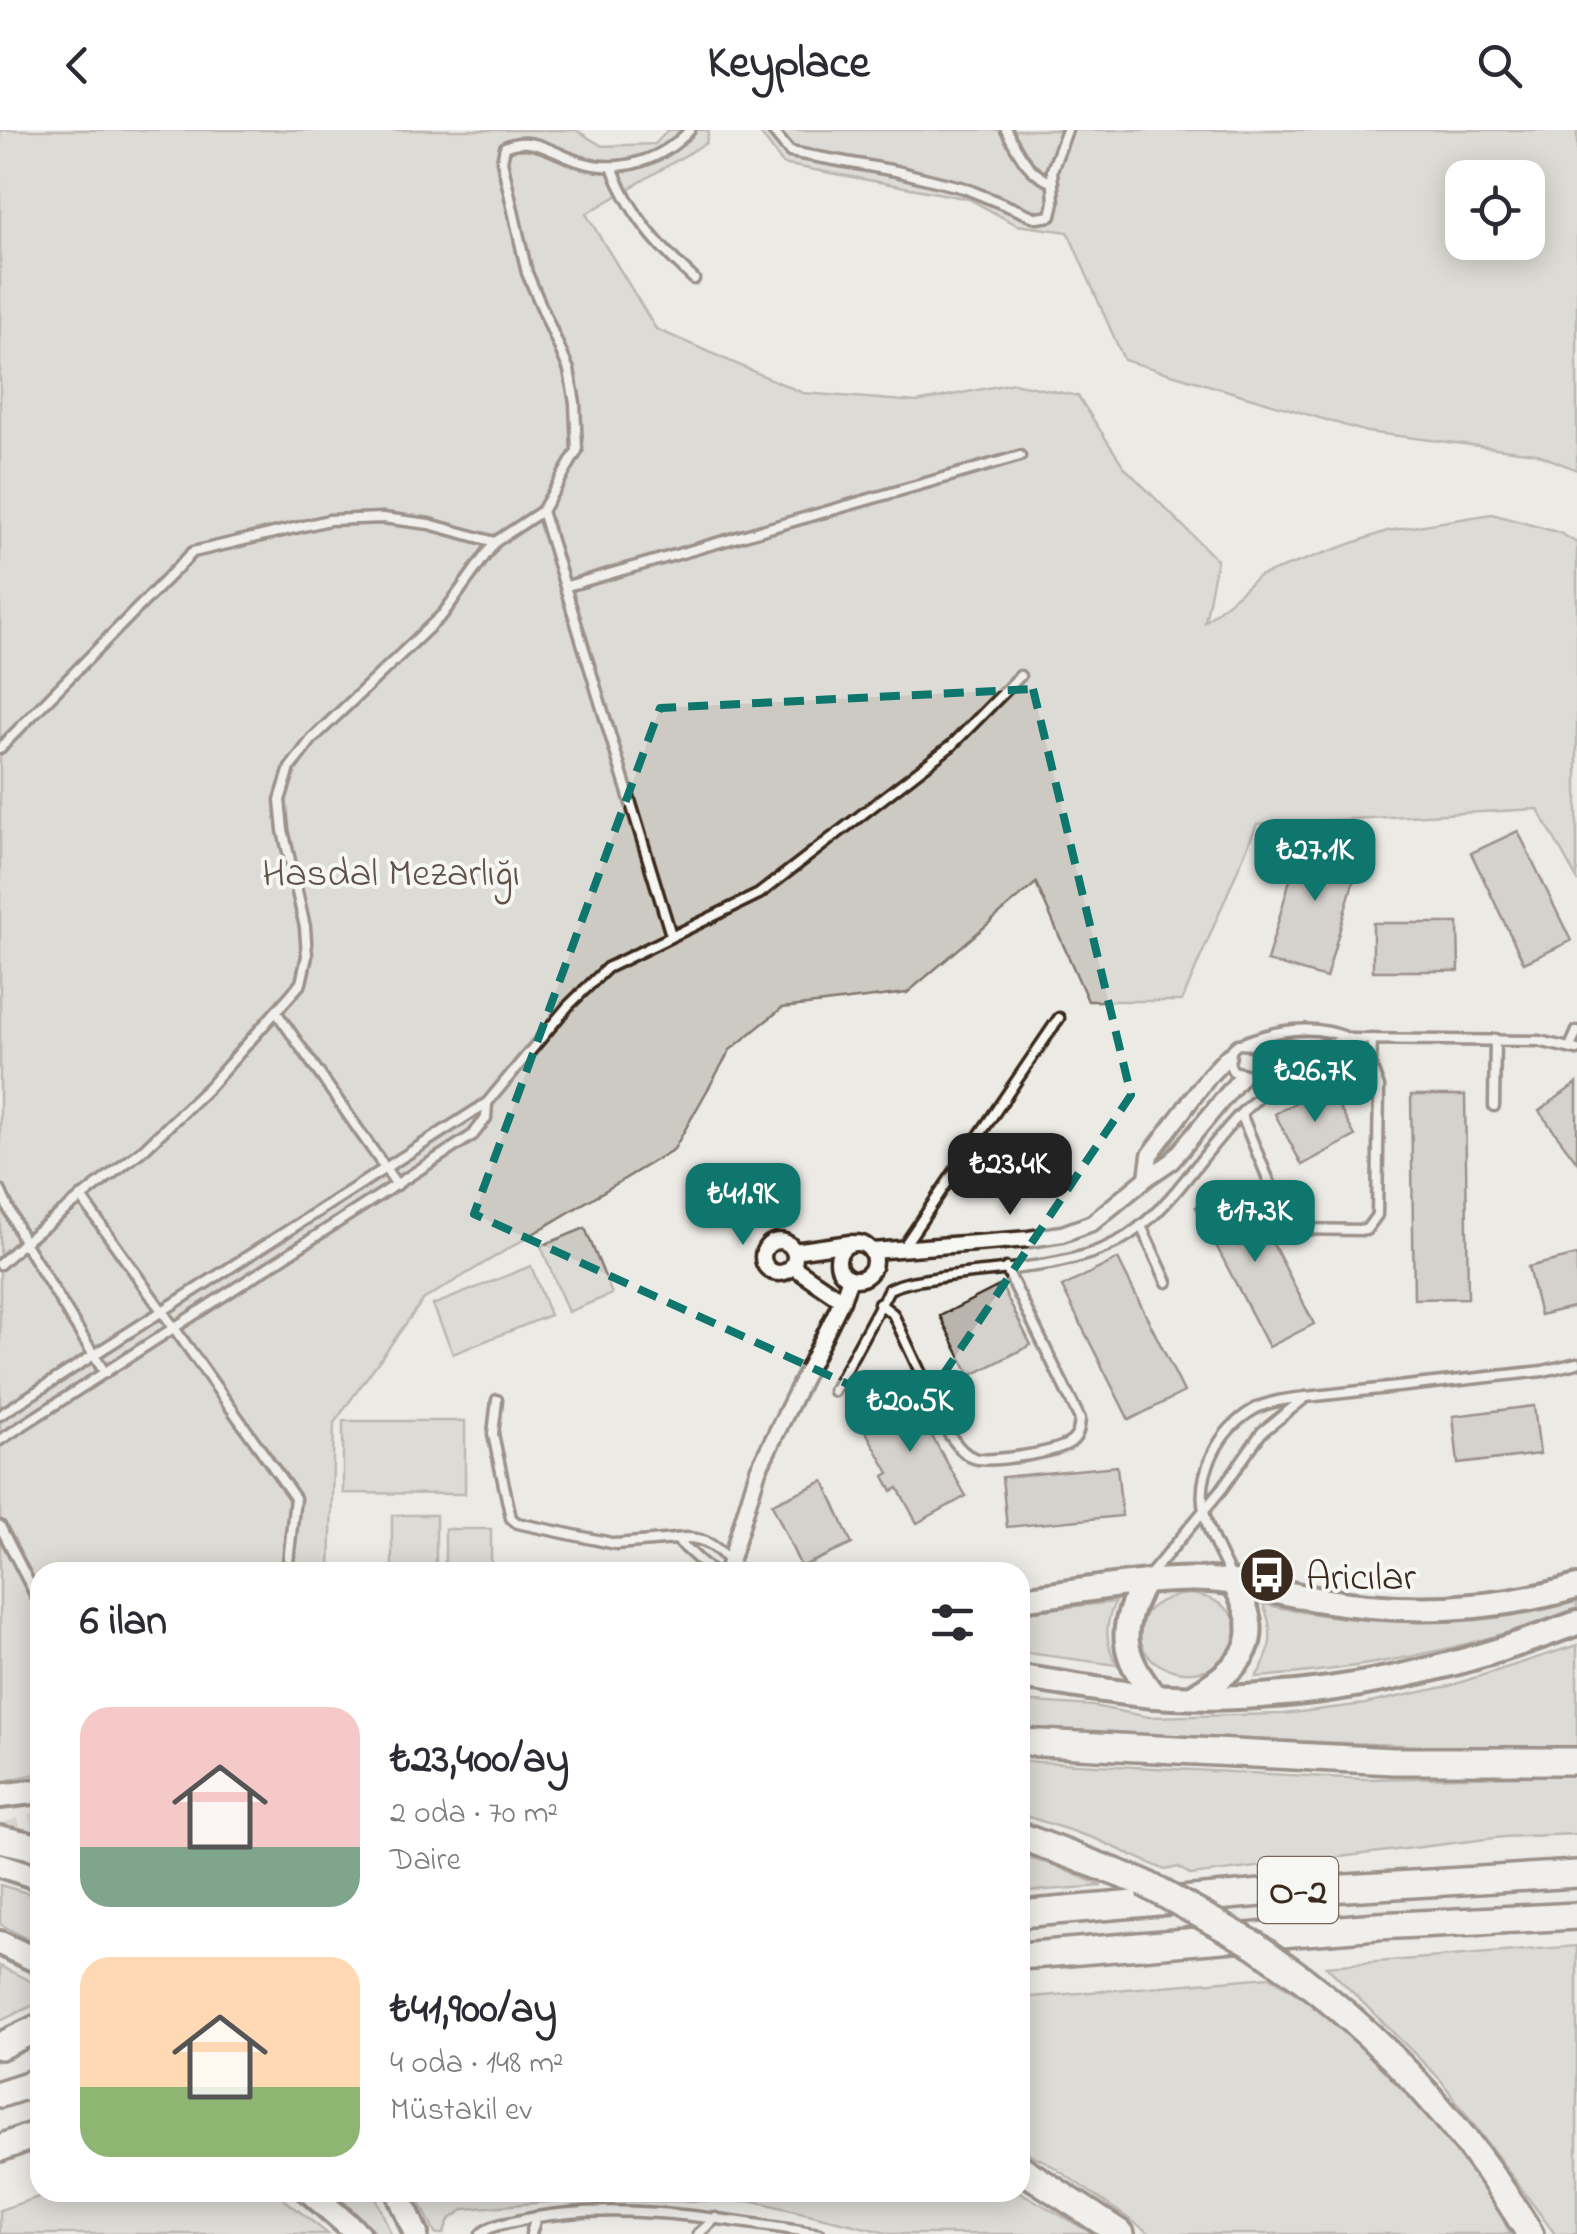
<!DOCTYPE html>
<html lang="tr">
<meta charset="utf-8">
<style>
:root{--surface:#fff;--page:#f7f7f7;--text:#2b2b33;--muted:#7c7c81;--accent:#0f766e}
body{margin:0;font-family:"Indie Flower",sans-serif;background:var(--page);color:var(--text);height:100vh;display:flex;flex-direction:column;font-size:38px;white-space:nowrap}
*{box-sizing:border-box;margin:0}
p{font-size:32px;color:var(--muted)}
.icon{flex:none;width:55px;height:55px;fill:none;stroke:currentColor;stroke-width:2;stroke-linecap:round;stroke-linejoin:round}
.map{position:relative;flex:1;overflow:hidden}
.side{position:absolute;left:30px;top:1432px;width:1000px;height:640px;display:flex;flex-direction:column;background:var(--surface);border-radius:30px;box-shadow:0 5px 25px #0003}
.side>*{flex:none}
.fabs{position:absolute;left:1445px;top:30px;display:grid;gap:20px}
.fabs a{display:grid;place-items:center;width:100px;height:100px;border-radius:20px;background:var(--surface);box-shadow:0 5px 25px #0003;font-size:50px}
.price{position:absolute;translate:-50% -85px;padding:0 22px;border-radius:20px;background:var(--accent);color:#fff;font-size:32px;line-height:65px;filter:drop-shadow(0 2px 5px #0008)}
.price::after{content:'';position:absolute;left:50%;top:60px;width:30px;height:22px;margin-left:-15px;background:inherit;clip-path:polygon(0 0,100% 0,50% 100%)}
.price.active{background:#222;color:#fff}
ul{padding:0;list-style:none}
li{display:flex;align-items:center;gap:30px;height:250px;padding:0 50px}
li span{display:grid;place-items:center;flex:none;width:280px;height:200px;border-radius:30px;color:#555}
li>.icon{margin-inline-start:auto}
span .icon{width:120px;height:120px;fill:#fffc;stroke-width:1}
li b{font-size:42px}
h2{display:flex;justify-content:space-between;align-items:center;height:120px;padding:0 50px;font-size:42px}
header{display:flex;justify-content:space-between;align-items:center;height:130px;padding:0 50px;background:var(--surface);font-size:45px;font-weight:700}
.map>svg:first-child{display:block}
.green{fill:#cdcac4;stroke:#847a71;stroke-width:2.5;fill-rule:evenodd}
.building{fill:#bab4ae;stroke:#3b2a1e;stroke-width:2.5}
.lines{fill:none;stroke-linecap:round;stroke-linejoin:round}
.primary-tunnel{stroke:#c8c4bd;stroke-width:22;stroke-dasharray:22 11;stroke-linecap:butt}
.service-casing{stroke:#3b2a1e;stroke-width:15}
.minor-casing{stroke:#3b2a1e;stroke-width:21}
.primary-casing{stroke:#3b2a1e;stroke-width:30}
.motorway-casing{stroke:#3b2a1e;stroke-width:32}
.service{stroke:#f6f6f2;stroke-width:8}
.minor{stroke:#f6f6f2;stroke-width:14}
.primary{stroke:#f6f6f2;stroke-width:22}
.motorway{stroke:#f6f6f2;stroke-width:25}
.motorway-bridge-casing{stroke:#3b2a1e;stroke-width:32;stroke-linecap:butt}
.motorway-bridge{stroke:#f6f6f2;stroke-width:25}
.marked{fill:none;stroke:#0f766e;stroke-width:8;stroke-dasharray:20 12;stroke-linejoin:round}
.labels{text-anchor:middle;stroke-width:8;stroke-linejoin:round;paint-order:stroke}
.shield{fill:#f6f6f2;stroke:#73675e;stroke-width:2.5}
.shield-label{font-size:38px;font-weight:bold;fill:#3b2a1e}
.park-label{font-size:40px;fill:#605248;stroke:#f6f6f2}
.poi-label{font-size:40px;fill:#3b2a1e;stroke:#f6f6f2;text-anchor:start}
</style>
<header><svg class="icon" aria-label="back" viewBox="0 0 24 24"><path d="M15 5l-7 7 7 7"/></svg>Keyplace<svg class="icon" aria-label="search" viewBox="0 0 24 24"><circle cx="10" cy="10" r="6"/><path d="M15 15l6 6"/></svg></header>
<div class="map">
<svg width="1577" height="2104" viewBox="0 0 1577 2104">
<rect width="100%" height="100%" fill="#ebeae5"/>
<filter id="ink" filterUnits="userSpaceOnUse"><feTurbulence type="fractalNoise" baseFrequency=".01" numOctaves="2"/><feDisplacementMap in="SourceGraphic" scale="20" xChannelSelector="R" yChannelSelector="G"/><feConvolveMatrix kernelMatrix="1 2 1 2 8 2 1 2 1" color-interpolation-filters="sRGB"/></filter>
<g filter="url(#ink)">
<!-- green -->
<g class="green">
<path d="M0,0H576L602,16L655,14L668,0H709L706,13L586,84L656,199L803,263L917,272L1013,253L1078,266L1124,337L1217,430L1205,492L1259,446L1387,401L1492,384L1560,403L1577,413V749L1538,679L1257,694L1182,871H1088L1036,753L907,863L782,878L730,920L674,1019L423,1170L334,1293L330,1442H40V1643L0,1652Z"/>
<path d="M758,0H1577V340L1535,323L1367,302L1124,230L1068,102L1017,95L969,69L783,34ZM1462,48H1528V112H1462Z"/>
<path d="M585,1098L612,1164L568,1182L541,1116Z"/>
<path d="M531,1136L550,1185L453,1224L433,1175Z"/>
<path d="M343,1291H465V1364L343,1363Z"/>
<rect x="392" y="1385" width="44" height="57"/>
<rect x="445" y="1399" width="46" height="43"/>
<path d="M1187,1464C1245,1467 1259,1527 1206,1540C1138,1556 1106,1475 1187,1464Z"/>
<path d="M1577,1470V1478C1475,1519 1366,1539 1256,1547C1272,1523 1275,1501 1263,1474C1368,1498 1473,1499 1577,1470Z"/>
<path d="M1115,1472C1104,1495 1105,1513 1117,1535L1020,1522V1482Z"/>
<path d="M1577,1515V1622L1020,1600V1571L1093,1576L1149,1587L1284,1584L1365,1574L1449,1556Z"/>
<path d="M1020,1631L1363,1649L1577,1645V1704L1503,1707L1191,1745L1178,1737L1165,1740L1096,1709L1020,1684Z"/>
<path d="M1020,1726L1054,1735L1102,1756L1020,1762Z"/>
<path d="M0,1755L40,1767V1816L0,1794Z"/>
<path d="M1577,1816V2104H1555L1440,1949L1326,1836Z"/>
<path d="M0,1836L40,1856V1872L0,1891Z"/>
<path d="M1270,1847L1321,1880L1387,1937L1491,2064L1510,2104H1151L1048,2033L1020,2019V1868Z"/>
<path d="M53,2062L276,2063L328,2104H0V2080Z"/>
<path d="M1020,2062L1093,2104H891L754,2071H558L465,2079L449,2090L443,2104H435L416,2063Z"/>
<path d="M335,2063H374L391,2104H377Z"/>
</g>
<!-- building -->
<g class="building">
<path d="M1304,700L1363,717L1326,848L1267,831Z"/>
<path d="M1518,701L1571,811L1524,833L1471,723Z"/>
<path d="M1373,793H1458L1459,841H1373Z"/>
<path d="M1577,953V1032L1539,981Z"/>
<path d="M1327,955L1355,1006L1302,1035L1275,984Z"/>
<path d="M1411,965H1465L1468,1168L1414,1169Z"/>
<path d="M1242,1053L1314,1194L1269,1217L1196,1077Z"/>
<path d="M1577,1125V1176L1540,1185L1528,1137Z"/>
<path d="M1118,1129L1184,1262L1129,1290L1062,1157Z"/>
<path d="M1001,1155L1031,1215L970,1246L940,1186Z"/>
<path d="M898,1256L904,1267L908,1264L966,1366L917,1393L898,1358L892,1361L884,1346L889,1343L860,1291L867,1287L861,1277Z"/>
<path d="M1534,1276L1540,1324L1458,1334L1453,1286Z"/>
<path d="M1117,1336L1122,1386L1007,1397L1002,1347Z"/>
<path d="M824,1351L852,1414L801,1437L772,1374Z"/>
</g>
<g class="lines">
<!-- primary-tunnel -->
<path class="primary-tunnel" d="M0,1705L40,1692"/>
<!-- service casing -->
<g class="service-casing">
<g id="service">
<path d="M772,0L790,22L896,41L964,58L1037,88L1051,86L1054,72L1052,40L1067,0"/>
<path d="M1006,0C1019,23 1027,43 1053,53"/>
<path d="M612,37C630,84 657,115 694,149"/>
<path d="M542,381L671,805"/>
<path d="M567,456L1020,326"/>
<path d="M0,618L193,422L329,390L383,388L429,394L495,412"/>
<path d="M277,883L397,1055"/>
<path d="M1350,909L1539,911L1577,920"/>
<path d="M1243,913C1278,899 1315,893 1350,909L1296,922L1248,945L1233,941C1226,930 1228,921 1238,914L1254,915L1261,929L1258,940"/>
<path d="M1570,917L1577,901"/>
<path d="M1494,976L1495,909"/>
<path d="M1241,984L1289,1099L1366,1100L1377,1085L1379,957L1371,936"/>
<path d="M0,1060L24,1112L105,1243"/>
<path d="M81,1067L295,1368L287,1442"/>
<path d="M1141,1096L1167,1152"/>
<path d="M902,1119L1059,888"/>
<path d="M0,1134L24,1112L144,1019L209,957L301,853L307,826L305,797L283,700L280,670L290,638L312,609L443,484L495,412L542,381L577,321L575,273L569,240L527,143L502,31L505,17C533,4 555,25 581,32C621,44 662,30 690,0"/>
<path d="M879,1173L893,1184L949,1304C956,1314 965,1327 978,1329C997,1331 1059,1323 1072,1311C1079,1305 1079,1297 1080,1289L1006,1138"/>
<path d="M834,1261L889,1159C906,1151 923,1150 941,1147C1000,1138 1066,1140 1119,1111C1146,1096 1167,1073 1186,1049C1246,975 1268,936 1371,936L1372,909"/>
<path d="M1306,1267L1543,1241L1577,1233"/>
<path d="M497,1270L493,1304L511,1388L517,1393L616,1414L676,1409"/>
<path d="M0,1285L487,973L568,876L607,838L759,764L952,615L1020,546"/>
<path d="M0,1310L473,1005L486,988L487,973"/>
<path d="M0,1396L40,1474"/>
<path d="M712,1442L676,1409C698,1405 716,1414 729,1432"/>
<path d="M1149,1446L1221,1360L1262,1302L1306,1267C1288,1269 1269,1271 1253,1280C1219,1300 1197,1342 1204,1381C1208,1404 1221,1425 1231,1447"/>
<path d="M481,2104C491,2095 504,2094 517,2091C613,2069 724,2089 820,2104"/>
<path d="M531,2104L536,2087"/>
<path d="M698,2104L716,2088"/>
</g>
</g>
<!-- minor casing -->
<g class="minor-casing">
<g id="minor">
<path d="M1228,926L1210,945L1150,1025L1147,1048L1172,1031L1242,946"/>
<circle cx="779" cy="1127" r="16"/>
<circle cx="856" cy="1131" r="18"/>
<path d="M794,1121L850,1113"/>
<path d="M872,1121L1029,1109L1062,1104L1092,1093L1147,1048"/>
<path d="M792,1136L842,1170"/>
<path d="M727,1442L758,1340L842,1170L850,1148"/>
</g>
</g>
<!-- primary casing -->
<g class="primary-casing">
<g id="primary">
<path d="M1143,1454C1118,1500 1121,1524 1154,1566"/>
<path d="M1020,1469C1082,1462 1146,1447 1209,1450C1247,1452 1284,1464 1321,1470C1407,1484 1493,1481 1577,1457"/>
<path d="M1020,1547C1070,1554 1121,1565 1172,1567C1310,1573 1449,1542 1577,1493"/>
<path d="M1194,1566C1245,1534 1268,1509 1233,1452"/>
<path d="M0,1666L40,1661"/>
<path d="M0,1735L40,1748"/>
<path d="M0,1813L40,1832"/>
<path d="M310,2062L358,2104"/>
<path d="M398,2062L416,2104"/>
</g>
</g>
<!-- motorway casing -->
<g class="motorway-casing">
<g id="motorway">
<path d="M1020,1612L1393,1631H1577"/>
<path d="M1020,1706L1144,1753"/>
<path d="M0,1709L40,1718"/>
<path d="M1020,1784L1262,1763L1577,1744"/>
<path d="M1020,1826L1377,1796L1577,1786"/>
<path d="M1301,1848C1393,1918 1470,2005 1530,2104"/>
<path d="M0,1916L40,1897"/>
<path d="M0,1964L40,1951"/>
<path d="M0,2018L40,2003"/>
<path d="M1020,2038L1121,2104"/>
</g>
</g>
<!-- service -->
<use href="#service" class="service"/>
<!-- minor -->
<use href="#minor" class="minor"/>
<!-- primary -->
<use href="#primary" class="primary"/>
<!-- motorway -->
<use href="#motorway" class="motorway"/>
<!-- motorway-bridge casing -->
<g class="motorway-bridge-casing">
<path id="motorway-bridge" d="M1144,1753L1255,1815L1301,1848"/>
</g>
<!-- motorway-bridge -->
<use href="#motorway-bridge" class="motorway-bridge"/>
</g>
</g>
<!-- marked area -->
<path d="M0 0H1577V2104H0ZM1033,559L1131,965L916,1285L474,1084L660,578Z" fill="#ebeae5" fill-opacity=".55" fill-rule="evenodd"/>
<path class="marked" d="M1033,559L1131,965L916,1285L474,1084L660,578Z"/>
<!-- icons -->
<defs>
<g id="bus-disc" transform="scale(2.875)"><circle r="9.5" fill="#3b2a1e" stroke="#f6f6f2"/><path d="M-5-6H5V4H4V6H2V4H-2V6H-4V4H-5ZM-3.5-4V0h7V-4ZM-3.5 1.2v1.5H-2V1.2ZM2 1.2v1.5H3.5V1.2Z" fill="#fff"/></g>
</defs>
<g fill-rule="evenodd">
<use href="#bus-disc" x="1267" y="1445"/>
</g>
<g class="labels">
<!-- shield labels -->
<rect class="shield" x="1258" y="1727" width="80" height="66" rx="8"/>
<g class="shield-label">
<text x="1298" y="1773">O-2</text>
</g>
<!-- park labels -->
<g class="park-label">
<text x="391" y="755">Hasdal Mezarlığı</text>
</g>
<!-- poi labels -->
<g class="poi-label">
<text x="1306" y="1459">Aricılar</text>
</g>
</g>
</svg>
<div class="fabs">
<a><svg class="icon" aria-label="locate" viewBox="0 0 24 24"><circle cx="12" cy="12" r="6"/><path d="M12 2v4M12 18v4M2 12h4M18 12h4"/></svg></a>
</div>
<b class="price" style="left:1315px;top:774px">₺27.1K</b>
<b class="price" style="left:1315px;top:995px">₺26.7K</b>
<b class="price active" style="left:1010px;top:1088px">₺23.4K</b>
<b class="price" style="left:743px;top:1118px">₺41.9K</b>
<b class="price" style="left:1255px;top:1135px">₺17.3K</b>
<b class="price" style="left:910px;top:1325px">₺20.5K</b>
<section class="side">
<h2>6 ilan<svg class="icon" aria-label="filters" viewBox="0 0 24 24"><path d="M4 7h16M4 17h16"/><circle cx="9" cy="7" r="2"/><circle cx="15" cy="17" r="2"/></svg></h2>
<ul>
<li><span style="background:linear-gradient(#f6c9c9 70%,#7fa58c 0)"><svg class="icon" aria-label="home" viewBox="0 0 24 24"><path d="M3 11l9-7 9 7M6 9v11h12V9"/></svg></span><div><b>₺23,400/ay</b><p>2 oda · 70 m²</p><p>Daire</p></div></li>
<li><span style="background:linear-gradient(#ffd9b3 65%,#8fb573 0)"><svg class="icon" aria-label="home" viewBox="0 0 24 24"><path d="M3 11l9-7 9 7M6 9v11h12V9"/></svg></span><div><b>₺41,900/ay</b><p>4 oda · 148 m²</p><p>Müstakil ev</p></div></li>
</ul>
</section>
</div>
